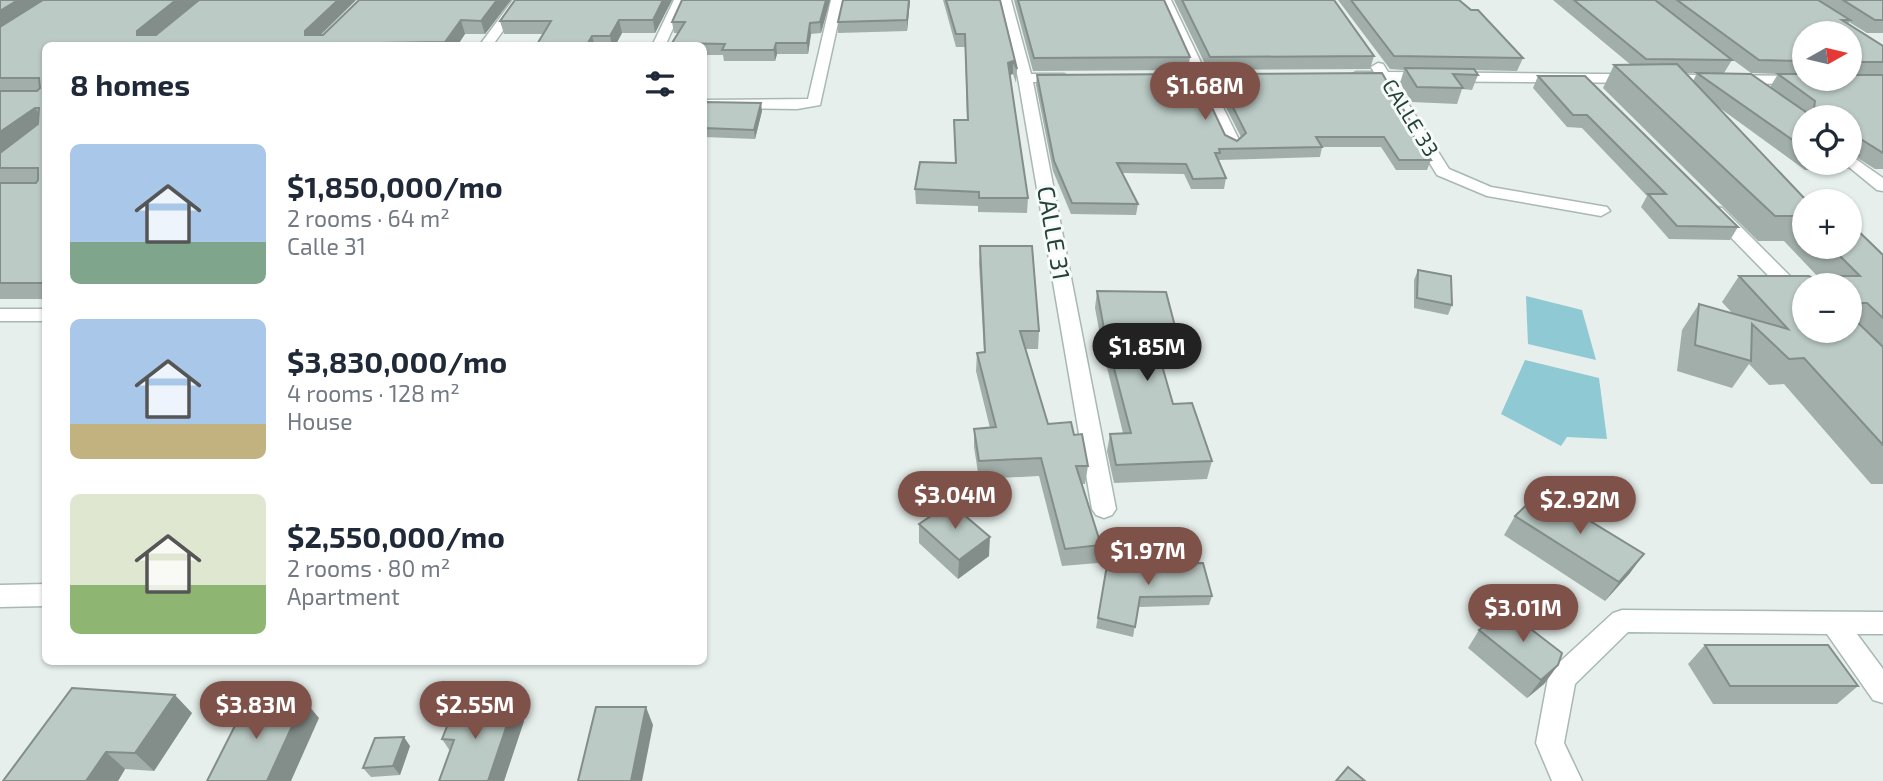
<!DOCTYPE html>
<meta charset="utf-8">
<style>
:root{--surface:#fff;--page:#f6f6f7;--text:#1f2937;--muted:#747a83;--accent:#7f5249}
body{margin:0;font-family:"Exo 2",sans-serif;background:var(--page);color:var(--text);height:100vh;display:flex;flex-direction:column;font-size:26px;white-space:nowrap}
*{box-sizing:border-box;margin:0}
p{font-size:23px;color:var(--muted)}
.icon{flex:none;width:38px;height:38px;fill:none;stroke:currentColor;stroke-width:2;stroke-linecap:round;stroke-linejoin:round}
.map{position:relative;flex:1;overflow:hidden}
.sheet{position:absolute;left:42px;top:42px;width:665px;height:623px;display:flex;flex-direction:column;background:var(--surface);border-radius:10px;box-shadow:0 2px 5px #0004}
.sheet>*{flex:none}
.needle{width:46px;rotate:82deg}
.fabs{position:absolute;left:1792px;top:21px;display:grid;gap:14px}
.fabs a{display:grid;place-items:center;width:70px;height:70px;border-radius:50%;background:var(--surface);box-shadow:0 2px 5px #0004;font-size:35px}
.price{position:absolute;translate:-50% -60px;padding:0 16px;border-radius:24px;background:var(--accent);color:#fff;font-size:23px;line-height:46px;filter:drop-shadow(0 2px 4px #0008)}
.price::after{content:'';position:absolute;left:50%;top:42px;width:21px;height:16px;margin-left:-10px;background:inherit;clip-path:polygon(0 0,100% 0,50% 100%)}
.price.on{background:#222;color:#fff}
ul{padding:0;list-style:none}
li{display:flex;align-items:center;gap:21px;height:175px;padding:0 28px}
li span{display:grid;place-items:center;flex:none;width:196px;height:140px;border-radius:10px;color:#555}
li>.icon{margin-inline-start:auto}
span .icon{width:84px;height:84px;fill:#fffc;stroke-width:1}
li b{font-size:30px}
h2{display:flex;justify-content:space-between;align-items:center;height:84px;padding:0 28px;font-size:30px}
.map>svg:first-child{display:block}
.water{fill:#8ec9d4}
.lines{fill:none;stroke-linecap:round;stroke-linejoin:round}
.minor-casing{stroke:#a8b8b2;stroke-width:3}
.minor{fill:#fff;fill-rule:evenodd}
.wall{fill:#a1aea9;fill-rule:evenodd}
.shaded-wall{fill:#838d89}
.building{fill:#bbcac4;stroke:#838d89;stroke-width:2}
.labels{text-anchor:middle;stroke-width:6;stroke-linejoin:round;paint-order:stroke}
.far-street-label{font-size:21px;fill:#24423a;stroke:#f7fbf9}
.street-label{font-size:24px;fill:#24423a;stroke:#f7fbf9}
</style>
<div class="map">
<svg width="1883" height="781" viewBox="0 0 1883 781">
<rect width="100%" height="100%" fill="#e6efeb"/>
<!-- water -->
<g class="water">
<path d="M1526,296L1582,310L1596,360L1528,344Z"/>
<path d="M1525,360L1599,378L1607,439L1567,437L1561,446L1501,414Z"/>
</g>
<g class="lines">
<!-- minor casing -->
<g class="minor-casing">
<g id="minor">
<path d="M513,0H525L492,46H479Z"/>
<path d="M674,0H686L665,46H652Z"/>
<path d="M831,0H843L820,105L797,109L704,108V100L808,99Z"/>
<path d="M999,0H1011L1031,74H1064L1071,78L1064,82H1033L1116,509L1112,515L1104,518L1096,515L1092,509L1018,78Z"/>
<path d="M1159,0H1171L1206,73H1243L1250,77L1243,81H1210L1241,144L1239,147L1233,149L1225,144L1196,81H1170L1163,77L1170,73H1192Z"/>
<path d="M1378,63L1383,64L1388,72L1803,76L1810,80L1803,84L1394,81L1449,169L1491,187L1607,207L1610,211L1601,216L1487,196L1437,175L1379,80H1356L1349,76L1356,72H1374L1371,67Z"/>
<path d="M1850,155L1883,178V191L1877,190L1844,163H1850Z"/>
<path d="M1716,207L1722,208L1804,290V307L1797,305L1710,216L1707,212Z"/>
<rect x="0" y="309" width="46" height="12"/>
<path d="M46,584V606L0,607V585Z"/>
<path d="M1622,610L1883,612V634H1857L1883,669V703L1873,700L1827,634L1628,632L1575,684L1564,743L1582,781H1552L1536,743L1548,678L1552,669L1613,613Z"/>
</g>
</g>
<!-- minor -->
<use href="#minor" class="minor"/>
</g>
<!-- wall -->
<g class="wall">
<path d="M0,0H356L321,35H323L359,0H511L485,34H465L457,46H46V299H0Z"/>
<path d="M672,0L655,33H622L615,46H536L543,34H504L500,21Z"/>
<path d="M830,0L821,33L811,34L808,54H777L775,61H724L723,55H704V46H672V43L678,33H674L672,22Z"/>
<path d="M910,0L907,31L838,33V22Z"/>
<path d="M943,0H1000L1017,69L1016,83L1013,74L1010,75L1028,198L1027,213L978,212V206L916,204L915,189L955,163L954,120H967L965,47H956Z"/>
<path d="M1014,0H1164L1190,57L1188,70L1033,71Z"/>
<path d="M1174,0H1334L1374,56L1370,69L1208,70Z"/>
<path d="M1338,0H1459L1523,58L1517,71L1475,70L1478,75L1472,90L1462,89L1457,104L1412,102L1400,83L1404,70L1390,69Z"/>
<path d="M1553,0H1883V33H1867L1849,22L1848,24L1883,62V169H1875L1856,157L1848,169L1805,170L1717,106L1804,201V247H1850L1883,255V484H1871L1784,384L1769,385L1749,364L1732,388L1677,371L1682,330L1699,304L1733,314L1722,302L1739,276L1820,283L1822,281L1784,241H1758L1603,88L1614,65H1631ZM1804,33H1850V79H1804ZM1706,40L1751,73L1778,74L1770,87L1697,73L1693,81L1685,73H1724L1732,60ZM1804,117H1850V163H1804ZM1850,285V331H1804Z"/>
<path d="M1216,74L1412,124L1410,130L1431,160L1427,170H1396L1381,147H1322L1320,157L1219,160L1226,178L1224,189H1191L1184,174L1122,173L1138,204L1136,215L1071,214L1053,171L1036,85L1037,75L1225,135L1237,141L1241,137L1214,84Z"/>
<path d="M1538,76L1738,227L1730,240L1669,239L1641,207L1647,196L1582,128L1567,127L1533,88Z"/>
<path d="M704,102L762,111L755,139L704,137Z"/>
<path d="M980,246L1039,331L1038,349H1026L1048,424L1074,435L1088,466L1085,484H1082L1101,545L1098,563L1062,566L1039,476L979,479L974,447V429L990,428L976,371L977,353L984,352L979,263Z"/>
<path d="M1418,270L1452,305L1448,315L1414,308V280Z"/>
<path d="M1097,291L1177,334L1174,351H1158L1173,404L1212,461L1207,479L1114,483L1107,451L1110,434L1123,433L1103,351L1095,308Z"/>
<path d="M1515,516L1630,573L1605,601L1504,535Z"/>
<path d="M919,524L989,556L958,579L919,543Z"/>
<path d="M1107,565L1212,596L1209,605L1138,607L1133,637L1096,628Z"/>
<path d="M1479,630L1558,665L1544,684L1527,698L1468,648Z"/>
<path d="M1705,645L1858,686L1837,704H1713L1688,664Z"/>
<path d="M192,713L154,771L125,769L118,781H3Z"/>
<path d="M524,721L504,781H439L450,751L442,739Z"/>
<path d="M410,746L400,775L371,777L363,768Z"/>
</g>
<!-- shaded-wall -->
<g class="shaded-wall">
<path d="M18,0H46L0,29V11Z"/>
<path d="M176,0H199L144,46L137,35V31Z"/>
<path d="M338,0H356L311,44L305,35V31Z"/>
<path d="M497,0H511L485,34L481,21Z"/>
<path d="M663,0H672L655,33L653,20Z"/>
<path d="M826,0H830L821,33L820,22Z"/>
<path d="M909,0H910L907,31V20Z"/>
<path d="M461,20L465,34L457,46H446L445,42Z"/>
<path d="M619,20L622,33L615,46H612L610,36Z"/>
<path d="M810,23L811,34L808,54L807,43Z"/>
<path d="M592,36L595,46H586Z"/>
<path d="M776,43L777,54L775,61L774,50Z"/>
<path d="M1013,61V74L1007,76L1008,63Z"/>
<path d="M761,103L762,111L755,139L754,130Z"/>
<path d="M35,108L45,122L0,153V132Z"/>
<path d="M990,537L989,556L958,579L959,560Z"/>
<path d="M1644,554L1630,573L1605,601L1619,582Z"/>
<path d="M1558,665L1544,684L1527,698L1541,680Z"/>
<path d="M175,695L192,713L154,771L135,753Z"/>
<path d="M304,700L319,718L291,781H267Z"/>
<path d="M514,704L524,721L504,781H488Z"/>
<path d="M646,707L653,725L642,781H631Z"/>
<path d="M404,737L410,746L400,775L393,766Z"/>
<path d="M106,752L125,769L118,781H86Z"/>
</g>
<!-- building -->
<g class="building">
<path d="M0,0H18L0,11Z"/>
<path d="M43,0H176L137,31V35H156L199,0H338L305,31V35H323L359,0H497L481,21L461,20L445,42L315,44V46H46V283H0V183H36L38,180V168H0V153L38,124L39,108H35L0,132V91H37L40,88L39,78H0V27Z"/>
<path d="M515,0H663L653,20H619L610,36H592L586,46H536L551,21H500Z"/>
<path d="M682,0H826L820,22L810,23L807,43H776L774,50H722L725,44L672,43L685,22H672Z"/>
<path d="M843,0H909L907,20L838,22Z"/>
<path d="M946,0H1000L1017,69L1013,61L1008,63L1028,198H979V192L915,189L920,162L956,163L954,120H968L965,34H956Z"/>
<path d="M1018,0H1164L1190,57L1034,58Z"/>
<path d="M1182,0H1334L1374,56L1210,57Z"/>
<path d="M1351,0H1459L1471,10H1478L1523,58L1394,56Z"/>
<path d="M1574,0H1655L1732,60L1646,59Z"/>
<path d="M1677,0H1818L1850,20H1842L1883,46V62H1850V33H1804V61L1759,60Z"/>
<path d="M1843,0H1883V20H1875Z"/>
<path d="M1677,64L1805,199L1825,200L1827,201H1804V220L1801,216H1775L1614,65Z"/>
<path d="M1405,68L1474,69L1478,75L1453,74L1463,88L1417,87Z"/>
<path d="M1382,73L1412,124H1405L1431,160H1399L1384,137H1316L1322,147L1219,149L1220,153H1215L1226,178L1193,179L1186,164L1117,163L1138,204L1072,203L1054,161L1037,75L1196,74L1225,135L1237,141L1246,133L1216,74Z"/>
<path d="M1697,73L1751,74L1813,117H1804V148Z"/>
<path d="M1778,74H1804V79H1850V75H1883V153L1859,138L1857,146L1851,149L1858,155H1850V117H1813L1815,101Z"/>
<path d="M1538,76H1585L1738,227L1677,226L1648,194H1666L1587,115H1573Z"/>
<path d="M704,102L761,103L754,130L704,128Z"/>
<path d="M1850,223L1883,255V318L1867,303H1850V285H1804V331H1850V315L1883,347V445L1804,358L1789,359L1752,324L1751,361L1695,345L1699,304L1788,329L1739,276H1809L1822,284L1825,276H1860L1831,247H1850Z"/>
<path d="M980,246H1032L1039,331H1020L1048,424L1071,422L1074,435L1082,434L1088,466H1076L1101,545L1065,549L1041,458L979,461L974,429L996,427L977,353L985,352Z"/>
<path d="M1418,270L1451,276L1452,305L1417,298Z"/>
<path d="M1097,291L1166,292L1177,334H1153L1173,404L1192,403L1212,461L1116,465L1110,434L1131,433L1105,334Z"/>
<path d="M1541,491L1644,554L1619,582L1515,516Z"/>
<path d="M950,503L990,537L959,560L919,524Z"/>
<path d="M1203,563L1212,596L1140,597L1135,627L1098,618L1107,565Z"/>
<path d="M1506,610L1562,653L1558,665L1541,680L1479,630Z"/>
<path d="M1705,645H1828L1858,686H1730Z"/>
<path d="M72,688L175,695L135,753L106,752L86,781H3Z"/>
<path d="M304,700L267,781H207L247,702Z"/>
<path d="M456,704H514L488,781H439L454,740L442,739Z"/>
<path d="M596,707H646L631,781H578Z"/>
<path d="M404,737L393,766L363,768L375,738Z"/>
<path d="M1348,767L1365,781H1336Z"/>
</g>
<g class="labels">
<!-- far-street labels -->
<g class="far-street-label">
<text transform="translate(1410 118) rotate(58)" y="7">CALLE 33</text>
</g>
<!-- street labels -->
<g class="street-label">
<text transform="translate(1053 233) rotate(80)" y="8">CALLE 31</text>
</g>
</g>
</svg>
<div class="fabs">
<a><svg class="needle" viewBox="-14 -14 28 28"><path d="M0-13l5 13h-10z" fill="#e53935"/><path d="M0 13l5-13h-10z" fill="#747a83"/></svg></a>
<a><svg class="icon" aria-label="locate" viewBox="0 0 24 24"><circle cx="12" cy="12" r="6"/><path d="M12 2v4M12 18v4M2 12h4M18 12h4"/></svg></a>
<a>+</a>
<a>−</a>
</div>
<b class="price" style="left:1205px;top:122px">$1.68M</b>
<b class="price on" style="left:1147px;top:383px">$1.85M</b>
<b class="price" style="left:955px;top:531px">$3.04M</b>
<b class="price" style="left:1580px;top:536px">$2.92M</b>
<b class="price" style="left:1148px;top:587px">$1.97M</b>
<b class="price" style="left:1523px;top:644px">$3.01M</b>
<b class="price" style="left:256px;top:741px">$3.83M</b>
<b class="price" style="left:475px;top:741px">$2.55M</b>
<section class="sheet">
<h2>8 homes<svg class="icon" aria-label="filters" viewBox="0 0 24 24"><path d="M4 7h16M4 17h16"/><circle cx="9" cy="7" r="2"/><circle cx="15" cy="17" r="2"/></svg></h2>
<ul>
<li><span style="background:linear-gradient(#a9c7e8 70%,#7fa58c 0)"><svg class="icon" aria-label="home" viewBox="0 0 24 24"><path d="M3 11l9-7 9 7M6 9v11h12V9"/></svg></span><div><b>$1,850,000/mo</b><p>2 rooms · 64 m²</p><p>Calle 31</p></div></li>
<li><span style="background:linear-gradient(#a9c7e8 75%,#c2b280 0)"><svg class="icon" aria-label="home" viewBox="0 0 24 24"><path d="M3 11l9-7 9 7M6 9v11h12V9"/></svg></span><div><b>$3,830,000/mo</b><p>4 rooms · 128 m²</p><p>House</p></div></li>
<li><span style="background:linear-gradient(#dfe7d0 65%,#8fb573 0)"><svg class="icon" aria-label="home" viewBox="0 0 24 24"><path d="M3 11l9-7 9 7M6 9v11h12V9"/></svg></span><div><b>$2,550,000/mo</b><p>2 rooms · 80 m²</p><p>Apartment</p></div></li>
</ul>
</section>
</div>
